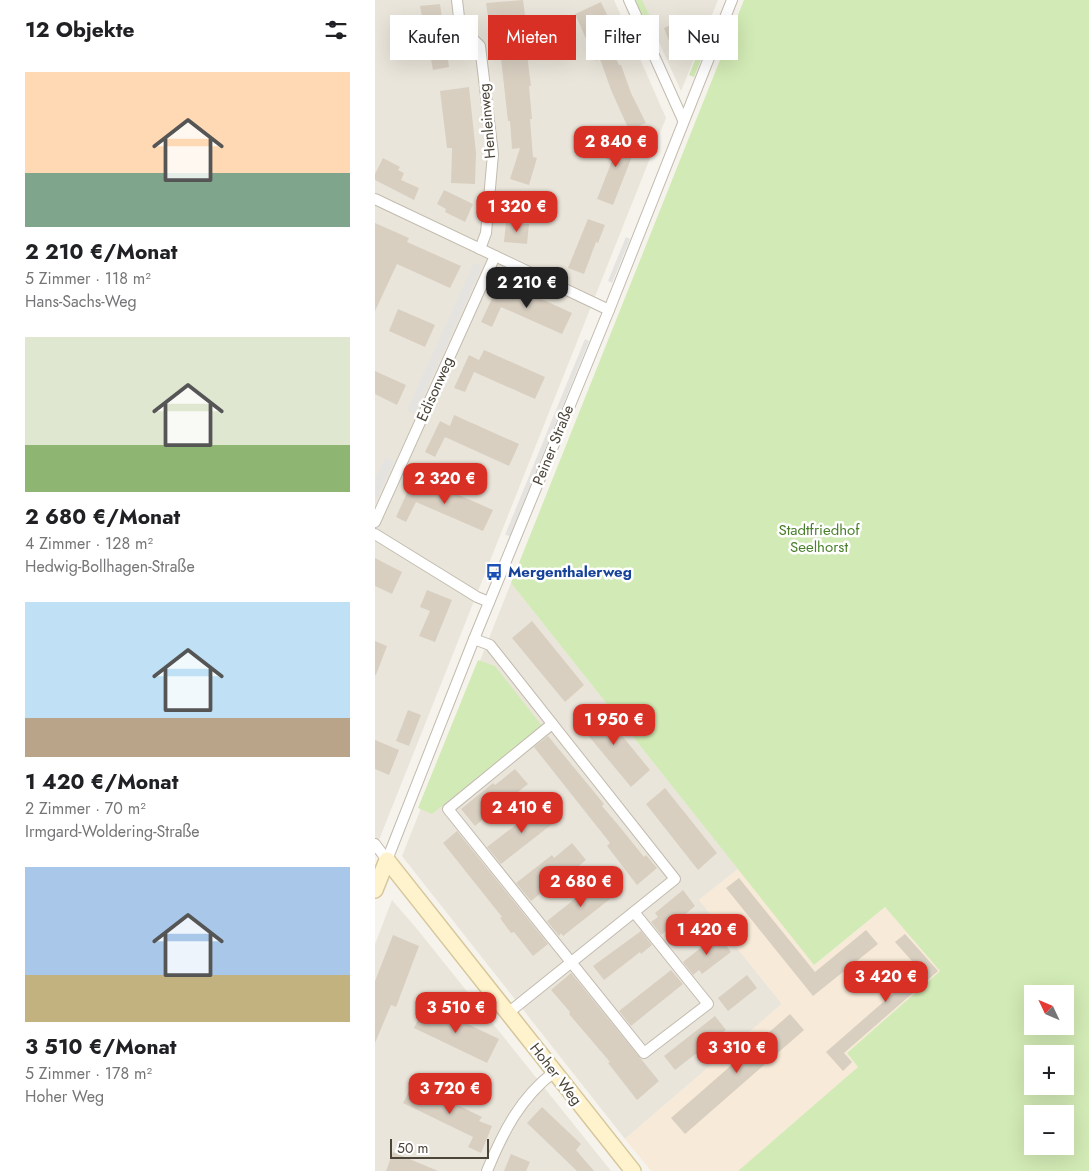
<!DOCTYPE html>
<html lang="de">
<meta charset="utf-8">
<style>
:root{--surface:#fff;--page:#f2f2f2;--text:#202124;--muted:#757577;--accent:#d93025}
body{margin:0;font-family:Jost,sans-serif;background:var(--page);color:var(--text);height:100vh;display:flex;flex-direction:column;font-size:19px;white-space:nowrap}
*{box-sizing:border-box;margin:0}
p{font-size:16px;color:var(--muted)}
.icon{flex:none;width:28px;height:28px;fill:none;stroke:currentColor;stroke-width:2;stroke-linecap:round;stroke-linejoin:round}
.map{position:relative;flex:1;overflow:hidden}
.sheet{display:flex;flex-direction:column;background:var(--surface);width:375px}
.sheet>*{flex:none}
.top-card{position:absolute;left:15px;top:15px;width:475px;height:45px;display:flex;gap:10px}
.needle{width:32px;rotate:314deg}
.fabs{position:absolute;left:649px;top:985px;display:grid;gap:10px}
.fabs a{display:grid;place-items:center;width:50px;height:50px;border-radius:0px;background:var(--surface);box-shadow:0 5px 20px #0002;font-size:25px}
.scale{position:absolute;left:15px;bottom:12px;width:99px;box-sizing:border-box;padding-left:5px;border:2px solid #4b4439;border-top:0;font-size:14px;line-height:18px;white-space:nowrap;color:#4b4439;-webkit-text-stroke:4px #fff;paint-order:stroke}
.price{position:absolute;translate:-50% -42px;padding:0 11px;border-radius:10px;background:var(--accent);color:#fff;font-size:16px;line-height:32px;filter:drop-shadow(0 1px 2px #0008)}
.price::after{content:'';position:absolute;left:50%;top:30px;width:15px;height:11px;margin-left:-8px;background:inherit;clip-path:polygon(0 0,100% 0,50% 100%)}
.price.current{background:#222;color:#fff}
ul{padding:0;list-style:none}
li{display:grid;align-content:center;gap:10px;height:265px;padding:0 25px}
li span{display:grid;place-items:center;height:155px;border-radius:0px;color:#555}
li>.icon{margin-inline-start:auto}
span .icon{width:90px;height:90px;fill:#fffc;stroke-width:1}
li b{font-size:21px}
h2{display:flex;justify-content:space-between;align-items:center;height:60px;padding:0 25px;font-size:21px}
.pill{padding:0 18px;border-radius:0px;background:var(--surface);box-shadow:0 5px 20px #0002;font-size:18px;line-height:45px}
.pill.current{background:var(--accent);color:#fff}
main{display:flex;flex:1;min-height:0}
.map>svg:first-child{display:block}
.residential{fill:#eae5da}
.commercial{fill:#f7ead8}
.green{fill:#d2eab5;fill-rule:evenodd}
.parking{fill:#e5e3e0}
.building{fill:#d8cfc1}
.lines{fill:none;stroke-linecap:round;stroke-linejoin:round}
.street-casing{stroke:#c2bbae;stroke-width:12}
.secondary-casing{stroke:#d6c79b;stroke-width:18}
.street{stroke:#fff;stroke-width:10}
.secondary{stroke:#fff3cd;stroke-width:15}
.labels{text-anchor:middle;stroke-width:5;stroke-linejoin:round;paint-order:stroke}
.street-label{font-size:15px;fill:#4b4439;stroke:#fff}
.park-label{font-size:15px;fill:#4a7f2a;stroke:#fff}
.transit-label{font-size:15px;font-weight:bold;fill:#164399;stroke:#fff;text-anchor:start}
</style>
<main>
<section class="sheet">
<h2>12 Objekte<svg class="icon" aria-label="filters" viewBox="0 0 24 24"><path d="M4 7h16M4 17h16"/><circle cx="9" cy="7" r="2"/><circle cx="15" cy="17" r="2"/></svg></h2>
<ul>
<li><span style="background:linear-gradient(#ffd9b3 65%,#7fa58c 0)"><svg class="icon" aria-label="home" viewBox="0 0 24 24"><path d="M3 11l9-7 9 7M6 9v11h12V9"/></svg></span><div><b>2 210 €/Monat</b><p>5 Zimmer · 118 m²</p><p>Hans-Sachs-Weg</p></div></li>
<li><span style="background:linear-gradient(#dfe7d0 70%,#8fb573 0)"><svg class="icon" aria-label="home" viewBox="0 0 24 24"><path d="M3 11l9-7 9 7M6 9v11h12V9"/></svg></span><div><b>2 680 €/Monat</b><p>4 Zimmer · 128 m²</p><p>Hedwig-Bollhagen-Straße</p></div></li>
<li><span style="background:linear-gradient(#bfe0f5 75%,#b9a48a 0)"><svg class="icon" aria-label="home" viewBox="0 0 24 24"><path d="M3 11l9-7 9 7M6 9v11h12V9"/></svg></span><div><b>1 420 €/Monat</b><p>2 Zimmer · 70 m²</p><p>Irmgard-Woldering-Straße</p></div></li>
<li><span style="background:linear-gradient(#a9c7e8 70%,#c2b280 0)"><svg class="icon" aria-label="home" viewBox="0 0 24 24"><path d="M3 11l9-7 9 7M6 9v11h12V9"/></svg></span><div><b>3 510 €/Monat</b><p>5 Zimmer · 178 m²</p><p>Hoher Weg</p></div></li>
</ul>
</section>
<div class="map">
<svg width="714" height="1171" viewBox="0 0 714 1171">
<rect width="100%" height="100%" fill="#f6f3ec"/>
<!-- residential -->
<g class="residential">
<path d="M0,0H239L291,118L0,850Z"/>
<path d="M265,0H343L306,91Z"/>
<path d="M136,583L363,869L324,900L407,1004L250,1139L27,856Z"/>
<path d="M17,900L42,929L236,1171H0V944Z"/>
</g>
<!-- commercial -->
<path class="commercial" d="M363,869L439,965L510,907L565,971L472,1053L483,1067L363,1171H276L250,1139L407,1004L324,900Z"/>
<!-- green -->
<g class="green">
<path d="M259,0H267L277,21L270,24Z"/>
<path d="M369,0H714V1171H363L483,1067L472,1053L565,971L510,907L439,965L136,583ZM658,994H690V1026H658ZM658,1054H690V1086H658ZM658,1114H690V1146H658Z"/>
<path d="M334,25L339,27L319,77L314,75Z"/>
<path d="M103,660L120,666L167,726L57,814L43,808Z"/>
</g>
<!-- parking -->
<g class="parking">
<path d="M251,237L255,239L237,283L233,281Z"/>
<path d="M99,263L107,266L40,414L32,410Z"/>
<path d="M210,339L214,341L135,536L130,535Z"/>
<path d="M10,458L19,461L0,503V480Z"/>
</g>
<!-- building -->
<g class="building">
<path d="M148,0L155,54H152L156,86H154L157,119H155L158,157L162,158L154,185L135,179L145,148L137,149L135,121H133L122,24L114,25L111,3Z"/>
<path d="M226,2L234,19L224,23L244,65H246L256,93L271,123L254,130L236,90L225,59L221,61L200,14Z"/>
<path d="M65,4L74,67L58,70L52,38L46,39L43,22H48L45,6Z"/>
<path d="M307,20L315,38L296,46L289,28Z"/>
<path d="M94,87L101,153L100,184L76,183L77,148H72L65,91Z"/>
<path d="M250,137L263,141L238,205L222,199L237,161L227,157L233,141L246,146Z"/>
<path d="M8,158L25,167L23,170L29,173L26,180L44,188L39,200L0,180V174Z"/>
<path d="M69,190L98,204L90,222L70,212L71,209L62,204Z"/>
<path d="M213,219L230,225L223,243L221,242L209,274L193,268Z"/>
<path d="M131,222L154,224L152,244L129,242Z"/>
<path d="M0,223L34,238L32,242L86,266L75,288L22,264L0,311Z"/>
<path d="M136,285L197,313L187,334L126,307L117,327L106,322L121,290L132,294Z"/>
<path d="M23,309L60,325L50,347L14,331Z"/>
<path d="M109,350L170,377L160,399L99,372L90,392L79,388L94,355L104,360Z"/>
<path d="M0,371L31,385L22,405L0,394Z"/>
<path d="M79,415L144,444L134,466L70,437L60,457L50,452L65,421L75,426Z"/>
<path d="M50,480L118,510L108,531L41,502L31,522L21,517L36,484L46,489Z"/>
<path d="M0,558L27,572L17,594L0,586Z"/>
<path d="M52,590L77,600L60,642L44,636L55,611L45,607Z"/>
<path d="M157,621L209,685L190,702L137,638Z"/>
<path d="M0,641L12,646L1,675H0Z"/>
<path d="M222,705L275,770L256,787L202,722Z"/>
<path d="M33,710L46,715L34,746L21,741Z"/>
<path d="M173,736L229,804L227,806L244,826L269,857L271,855L282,868L262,885L232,846L235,843L159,747Z"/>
<path d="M0,740L24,750L14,775L0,769Z"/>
<path d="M140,769L153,784L138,796L136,794L111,813L113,815L100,826L86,809L118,783L120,785Z"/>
<path d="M290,788L342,853L323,870L271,804Z"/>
<path d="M168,804L181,821L126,864L112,847Z"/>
<path d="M82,831L173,944L158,956L139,932L136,933L125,918L127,917L68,843Z"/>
<path d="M197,843L211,860L198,871L196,869L156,901L141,883L177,855L179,858Z"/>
<path d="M226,878L240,895L188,936L186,933L184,936L172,921Z"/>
<path d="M364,878L440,972L491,930L503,944L438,996L351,888Z"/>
<path d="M308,890L320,906L286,935L276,922L283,917L280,913Z"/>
<path d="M266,931L277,945L266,954L265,952L229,980L218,966Z"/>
<path d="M343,934L356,952L327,974L324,970L318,975L308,962Z"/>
<path d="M530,934L563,971L469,1053L477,1062L468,1071L451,1052L545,970L520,942Z"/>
<path d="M18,935L44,946L21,1007L16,1005L0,1043V981Z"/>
<path d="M296,970L308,984L256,1026L244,1011Z"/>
<path d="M196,973L284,1081L262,1100L233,1063L235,1062L194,1014L195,1012L176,990Z"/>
<path d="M372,975L382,988L353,1011L343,998Z"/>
<path d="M51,1004L124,1039L112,1063L39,1028Z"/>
<path d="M415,1014L429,1030L310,1134L296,1118Z"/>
<path d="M340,1016L351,1030L300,1070L289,1056Z"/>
<path d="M38,1083L107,1117L104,1121L117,1126L106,1153L93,1147L98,1137L28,1103Z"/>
<path d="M167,1107L206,1144L201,1150L219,1171H202L152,1123Z"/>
<path d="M18,1152L63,1171H11Z"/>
<path d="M136,1154L155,1162L151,1171H129Z"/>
</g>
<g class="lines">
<!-- street casing -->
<g class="street-casing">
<g id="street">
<path d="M82,0L85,26L105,46L118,154L111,233L105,249"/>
<path d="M254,0L308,120"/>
<path d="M0,199L234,310"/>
<path d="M0,522L120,256"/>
<path d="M0,534L102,597L114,602"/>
<path d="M99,639L115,645L300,879L133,1013"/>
<path d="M177,724L73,809L269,1053L333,1004L259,912"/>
<path d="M0,844L12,860"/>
<path d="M12,860L99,639L234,310L357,0"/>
<path d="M112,1171C128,1132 145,1098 179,1072"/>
</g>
</g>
<!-- secondary casing -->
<g class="secondary-casing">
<g id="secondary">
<path d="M12,860L258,1171"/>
<path d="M0,890L12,860"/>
</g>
</g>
<!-- street -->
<use href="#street" class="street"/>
<!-- secondary -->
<use href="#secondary" class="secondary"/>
</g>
<!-- icons -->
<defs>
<g id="bus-bare" transform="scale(1.35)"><path d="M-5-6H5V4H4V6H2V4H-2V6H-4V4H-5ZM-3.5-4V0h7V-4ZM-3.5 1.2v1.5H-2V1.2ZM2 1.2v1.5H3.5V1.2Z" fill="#1a4fb4" stroke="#fff" stroke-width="2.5" paint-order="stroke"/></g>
</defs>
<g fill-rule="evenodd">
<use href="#bus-bare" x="119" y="572"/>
</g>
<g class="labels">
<!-- street labels -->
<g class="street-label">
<text transform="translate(112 121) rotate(-95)" y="5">Henleinweg</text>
<text transform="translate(60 389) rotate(-66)" y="5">Edisonweg</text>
<text transform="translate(178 445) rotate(-68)" y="5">Peiner Straße</text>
<text transform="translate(181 1074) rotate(52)" y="5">Hoher Weg</text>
</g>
<!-- park labels -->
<g class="park-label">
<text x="444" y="535">Stadtfriedhof<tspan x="444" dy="17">Seelhorst</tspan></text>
</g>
<!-- transit labels -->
<g class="transit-label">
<text x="133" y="577">Mergenthalerweg</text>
</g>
</g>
</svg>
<div class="fabs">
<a><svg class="needle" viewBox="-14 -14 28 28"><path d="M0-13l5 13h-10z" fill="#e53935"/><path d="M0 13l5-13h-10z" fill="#757577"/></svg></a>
<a>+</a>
<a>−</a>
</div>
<div class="scale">50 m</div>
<b class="price" style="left:241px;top:168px">2 840 €</b>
<b class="price" style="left:142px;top:233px">1 320 €</b>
<b class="price current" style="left:152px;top:309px">2 210 €</b>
<b class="price" style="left:70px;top:505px">2 320 €</b>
<b class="price" style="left:239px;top:746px">1 950 €</b>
<b class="price" style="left:147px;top:834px">2 410 €</b>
<b class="price" style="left:206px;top:908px">2 680 €</b>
<b class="price" style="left:332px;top:956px">1 420 €</b>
<b class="price" style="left:511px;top:1003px">3 420 €</b>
<b class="price" style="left:81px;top:1034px">3 510 €</b>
<b class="price" style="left:362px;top:1074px">3 310 €</b>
<b class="price" style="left:75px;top:1115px">3 720 €</b>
<div class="top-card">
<a class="pill">Kaufen</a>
<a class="pill current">Mieten</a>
<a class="pill">Filter</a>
<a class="pill">Neu</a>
</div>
</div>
</main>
